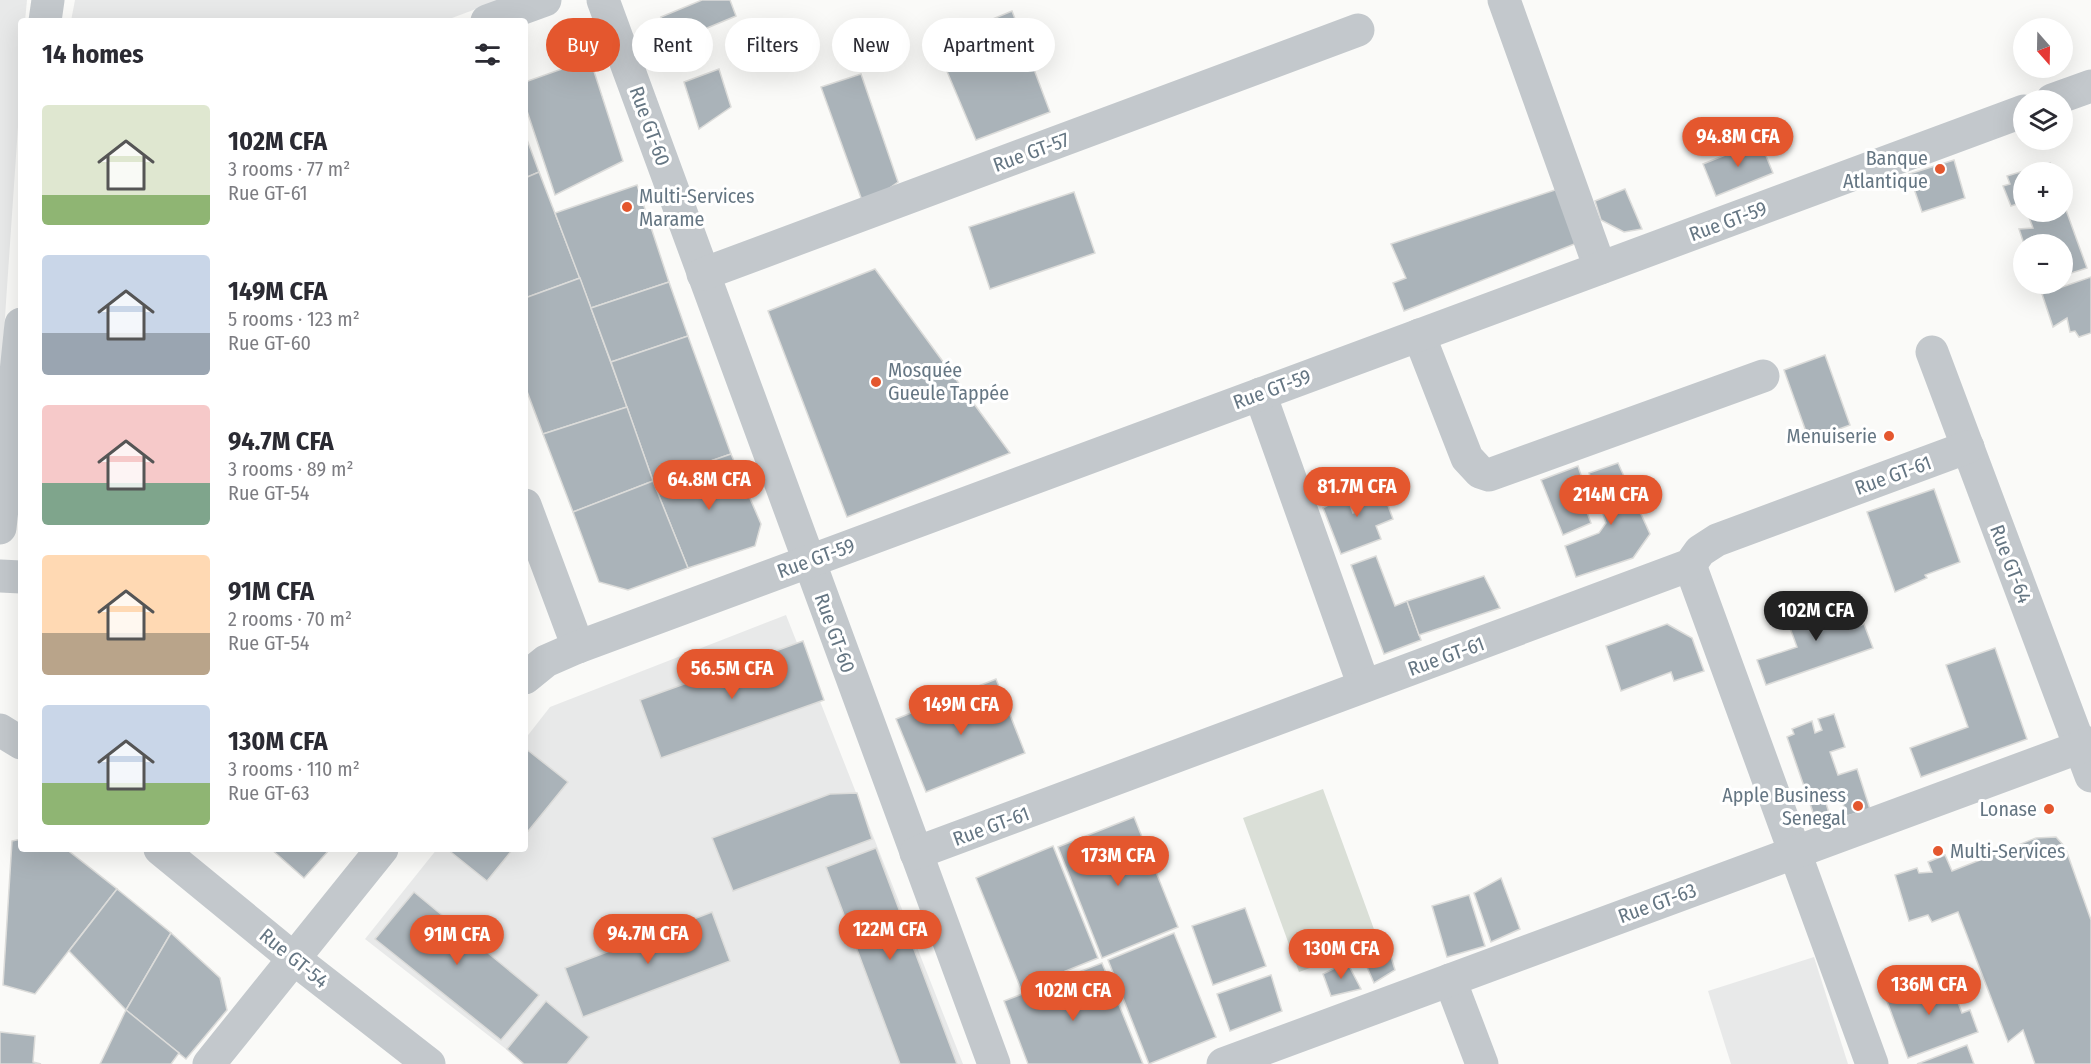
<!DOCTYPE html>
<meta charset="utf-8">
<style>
:root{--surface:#fff;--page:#f7f7f7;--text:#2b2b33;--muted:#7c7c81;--accent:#e4572e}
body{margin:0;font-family:"Fira Sans Condensed",sans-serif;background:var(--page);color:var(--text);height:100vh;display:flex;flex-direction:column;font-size:22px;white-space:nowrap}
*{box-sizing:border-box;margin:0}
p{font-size:20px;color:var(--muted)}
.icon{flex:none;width:33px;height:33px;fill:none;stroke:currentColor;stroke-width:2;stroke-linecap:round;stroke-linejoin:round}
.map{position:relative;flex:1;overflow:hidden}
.sheet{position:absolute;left:18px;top:18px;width:510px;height:834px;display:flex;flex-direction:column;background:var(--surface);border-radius:6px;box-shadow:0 6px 24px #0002}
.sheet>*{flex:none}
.hud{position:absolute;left:546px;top:18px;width:570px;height:54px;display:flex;gap:12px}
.needle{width:39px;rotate:160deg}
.tools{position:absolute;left:2013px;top:18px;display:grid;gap:12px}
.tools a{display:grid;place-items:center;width:60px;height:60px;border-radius:50%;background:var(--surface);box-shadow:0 6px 24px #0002;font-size:30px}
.price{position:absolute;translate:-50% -51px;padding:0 14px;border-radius:21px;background:var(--accent);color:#fff;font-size:20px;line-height:39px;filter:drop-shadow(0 2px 3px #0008)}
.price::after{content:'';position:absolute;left:50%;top:36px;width:18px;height:14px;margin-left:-9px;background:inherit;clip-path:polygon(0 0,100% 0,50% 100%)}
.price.current{background:#222;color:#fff}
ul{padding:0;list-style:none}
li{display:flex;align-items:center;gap:18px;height:150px;padding:0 24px}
li span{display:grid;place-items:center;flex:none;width:168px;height:120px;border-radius:6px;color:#555}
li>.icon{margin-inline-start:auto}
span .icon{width:72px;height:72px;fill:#fffc;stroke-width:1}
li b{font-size:26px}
h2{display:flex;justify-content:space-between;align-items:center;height:72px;padding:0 24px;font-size:26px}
.pill{padding:0 21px;border-radius:27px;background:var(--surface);box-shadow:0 6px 24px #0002;font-size:21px;line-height:54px}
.pill.current{background:var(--accent);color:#fff}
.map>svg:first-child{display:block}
.built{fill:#e8e9e9}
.green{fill:#dadfd7}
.building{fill:#aab3b9;stroke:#dcdcda;stroke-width:1.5}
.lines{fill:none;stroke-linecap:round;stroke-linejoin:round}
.minor{stroke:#c3c8cc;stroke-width:33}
.poi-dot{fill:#e4572e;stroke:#fff;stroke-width:2}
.labels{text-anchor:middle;stroke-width:6;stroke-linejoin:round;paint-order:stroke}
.street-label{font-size:20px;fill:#657683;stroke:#fff}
.poi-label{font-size:20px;fill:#657683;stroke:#fff;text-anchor:end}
</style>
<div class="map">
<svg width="2091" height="1064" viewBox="0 0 2091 1064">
<rect width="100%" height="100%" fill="#fafaf8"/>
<!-- built -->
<g class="built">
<path d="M0,0H27L25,21H21V83L0,390Z"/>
<path d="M75,0H500L444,21H71Z"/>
<path d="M786,615L963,1064H525L365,939L437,849H525V739L550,707Z"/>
<path d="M1814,957L1848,1064H1731L1708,991Z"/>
</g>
<!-- green -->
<path class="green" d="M1323,789L1379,943L1299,972L1243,818Z"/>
<!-- building -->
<g class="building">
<path d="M702,0H730L736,16L671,43L661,17Z"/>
<path d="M1012,11L1050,112L976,140L935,43Z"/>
<path d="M590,59L623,161L555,195L525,105V82Z"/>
<path d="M719,69L731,107L699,129L684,82Z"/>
<path d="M861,74L898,182L864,206L821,87Z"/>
<path d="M525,134L539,172L525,178Z"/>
<path d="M1760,141L1773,173L1716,196L1703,164Z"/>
<path d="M1954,160L1965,198L1922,212L1909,174Z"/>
<path d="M2050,163L2053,172H2024V203L2023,202L2011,206L2003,186L2010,184L2007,176Z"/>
<path d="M539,172L580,278L525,298V178Z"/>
<path d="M637,185L669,282L591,308L555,213Z"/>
<path d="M1564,187L1582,241L1404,311L1393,283L1406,278L1391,244Z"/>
<path d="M1625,189L1642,229L1624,232L1601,220L1595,201Z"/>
<path d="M1074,192L1095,253L990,289L969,227Z"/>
<path d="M2062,199L2087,268L2062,276V244H2024L2019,229L2033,228L2027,212H2062Z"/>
<path d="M875,269L1010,453L847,517L768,311Z"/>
<path d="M2091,277V333L2079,337L2075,331L2070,332L2067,318L2053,327L2042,294Z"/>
<path d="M580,278L627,407L543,434L525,386V298Z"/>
<path d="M669,282L688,336L611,362L591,308Z"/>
<path d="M688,336L731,454L653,481L611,362Z"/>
<path d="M1825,355L1850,425L1809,440L1784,370Z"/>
<path d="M627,407L653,481L573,512L543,434Z"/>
<path d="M731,454L761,524L755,546L688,568L653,481Z"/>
<path d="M1618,463L1650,534L1633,558L1576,577L1565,546L1599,533L1606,523L1589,473Z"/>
<path d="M1578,466L1582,478L1575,480L1591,523L1563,535L1541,480Z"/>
<path d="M653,481L688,568L628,590L599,582L573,512Z"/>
<path d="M1367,482L1372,495L1383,492L1393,519L1376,526L1381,539L1341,554L1323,508L1330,504L1327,498L1345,491L1353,513L1359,511L1350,489Z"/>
<path d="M1934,489L1960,562L1925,575L1927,578L1895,592L1867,512Z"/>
<path d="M1376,556L1395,606L1407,601L1421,640L1384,654L1351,565Z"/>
<path d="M1484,576L1500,608L1419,635L1407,601Z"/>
<path d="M1841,598L1851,628L1864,624L1873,648L1766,685L1757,660L1797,647L1786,617Z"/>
<path d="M1667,624L1692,638L1704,671L1674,681L1671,672L1621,691L1606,646Z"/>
<path d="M803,641L824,700L661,758L640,700Z"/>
<path d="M1995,648L2027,739L1921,777L1910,748L1968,727L1946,665Z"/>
<path d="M996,679L1025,753L926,792L896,719Z"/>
<path d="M1834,714L1845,747L1830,752L1838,775L1857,769L1870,809L1847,816L1839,792L1824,797L1830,816L1816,821L1787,737L1794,734L1792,729L1812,721L1815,733L1822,730L1818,719Z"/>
<path d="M525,748L568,782L525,835Z"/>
<path d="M857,793L872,839L733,891L712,838L830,794Z"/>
<path d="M1134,817L1178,927L1102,958L1058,847Z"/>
<path d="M2056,837L2065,847L2091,920V1064H2035L2023,1030L2008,1042L1958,912L1932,922L1928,915L1909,921L1895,875L1917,868L1919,873L1932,872L1928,862L1945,855L1952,871L2036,838Z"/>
<path d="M21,839V849H66L117,889L35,994L3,985L12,841Z"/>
<path d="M1053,846L1098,958L1021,989L976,878Z"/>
<path d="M876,848L957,1064H900L826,867Z"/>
<path d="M271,849H330L304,878Z"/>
<path d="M447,849H513L487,881Z"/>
<path d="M1501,878L1520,929L1491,942L1474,893Z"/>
<path d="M117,889L171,933L126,1010L69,951Z"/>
<path d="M414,892L539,995L501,1040L375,939Z"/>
<path d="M1469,895L1485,946L1447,957L1432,906Z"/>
<path d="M1245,908L1266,966L1213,985L1192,926Z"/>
<path d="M712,912L730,961L583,1017L565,968Z"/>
<path d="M171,933L220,978L227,1010L186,1059L126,1010Z"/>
<path d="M1174,933L1216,1037L1149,1064L1108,960Z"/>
<path d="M1388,947L1395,970L1374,983L1363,958Z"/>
<path d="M1347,962L1361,989L1331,996L1323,974Z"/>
<path d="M1102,963L1143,1064H1028L1004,1001Z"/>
<path d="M1947,973L1962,1013L1970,1010L1978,1032L1908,1058L1885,996Z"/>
<path d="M1271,975L1282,1011L1230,1031L1217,994Z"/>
<path d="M546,1001L589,1037L567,1064H524L507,1049Z"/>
<path d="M126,1010L179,1053L171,1064H100Z"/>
<path d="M0,1032L35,1036L33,1062L41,1064H0Z"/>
<path d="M1967,1045L1974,1064H1917Z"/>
</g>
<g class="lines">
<!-- minor -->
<g class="minor">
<path d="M603,0L994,1064"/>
<path d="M1504,0L1600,268"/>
<path d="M45,21L48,0"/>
<path d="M487,21L545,0"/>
<path d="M2052,100L2091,86"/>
<path d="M703,274L1358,30"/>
<path d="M1419,335L1467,458L1480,472L1489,475L1763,376"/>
<path d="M1932,352L2091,776"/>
<path d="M1260,394L1364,686"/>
<path d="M525,505L578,647"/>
<path d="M0,528L21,324"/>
<path d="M1690,565L1872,1064"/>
<path d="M0,576L21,577"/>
<path d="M525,678L546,661L578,647L2024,111"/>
<path d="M0,730L21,743"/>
<path d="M160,849L293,958L429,1064"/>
<path d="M916,853L1690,565L1700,551L1717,540L1968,447"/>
<path d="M1450,980L1482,1064"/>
<path d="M209,1064L382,849"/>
<path d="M1223,1064L2091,743"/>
</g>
</g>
<!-- markers -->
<g class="poi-dot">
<circle cx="1940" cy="169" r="6"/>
<circle cx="627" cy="207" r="6"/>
<circle cx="876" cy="382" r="6"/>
<circle cx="1889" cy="436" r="6"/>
<circle cx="1858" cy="806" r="6"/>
<circle cx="2049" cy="809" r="6"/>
<circle cx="1938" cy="851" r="6"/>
</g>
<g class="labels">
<!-- street labels -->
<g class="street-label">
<text transform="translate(650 126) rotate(70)" y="7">Rue GT-60</text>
<text transform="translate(1031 152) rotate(-20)" y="7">Rue GT-57</text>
<text transform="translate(1728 221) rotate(-20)" y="7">Rue GT-59</text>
<text transform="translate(1272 389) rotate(-20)" y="7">Rue GT-59</text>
<text transform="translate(1893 475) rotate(-20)" y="7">Rue GT-61</text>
<text transform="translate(816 558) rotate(-20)" y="7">Rue GT-59</text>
<text transform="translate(2011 564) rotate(69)" y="7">Rue GT-64</text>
<text transform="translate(835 633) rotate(70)" y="7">Rue GT-60</text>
<text transform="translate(1446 656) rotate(-20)" y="7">Rue GT-61</text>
<text transform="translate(991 826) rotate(-20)" y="7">Rue GT-61</text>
<text transform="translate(1657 903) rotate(-20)" y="7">Rue GT-63</text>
<text transform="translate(294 958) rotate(39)" y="7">Rue GT-54</text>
</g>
<!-- poi labels -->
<g class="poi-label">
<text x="1928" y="165">Banque<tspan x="1928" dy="23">Atlantique</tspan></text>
<text x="639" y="203" text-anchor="start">Multi-Services<tspan x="639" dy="23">Marame</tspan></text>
<text x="888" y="377" text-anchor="start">Mosquée<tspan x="888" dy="23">Gueule Tappée</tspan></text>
<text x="1877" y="443">Menuiserie</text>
<text x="1846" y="802">Apple Business<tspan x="1846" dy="23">Senegal</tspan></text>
<text x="2037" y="816">Lonase</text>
<text x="1950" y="858" text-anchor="start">Multi-Services</text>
</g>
</g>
</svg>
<div class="tools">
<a><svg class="needle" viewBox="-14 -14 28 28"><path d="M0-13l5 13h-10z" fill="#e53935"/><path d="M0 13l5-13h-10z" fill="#7c7c81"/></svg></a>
<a><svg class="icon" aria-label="layers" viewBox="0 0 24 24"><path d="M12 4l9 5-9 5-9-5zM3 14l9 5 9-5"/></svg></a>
<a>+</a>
<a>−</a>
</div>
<b class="price" style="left:1738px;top:168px">94.8M CFA</b>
<b class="price" style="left:709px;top:511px">64.8M CFA</b>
<b class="price" style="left:1357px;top:518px">81.7M CFA</b>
<b class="price" style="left:1611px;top:526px">214M CFA</b>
<b class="price current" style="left:1816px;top:642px">102M CFA</b>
<b class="price" style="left:732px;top:700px">56.5M CFA</b>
<b class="price" style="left:961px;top:736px">149M CFA</b>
<b class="price" style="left:1118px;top:887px">173M CFA</b>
<b class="price" style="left:890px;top:961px">122M CFA</b>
<b class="price" style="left:648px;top:965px">94.7M CFA</b>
<b class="price" style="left:457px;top:966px">91M CFA</b>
<b class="price" style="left:1341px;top:980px">130M CFA</b>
<b class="price" style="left:1929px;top:1016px">136M CFA</b>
<b class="price" style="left:1073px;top:1022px">102M CFA</b>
<div class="hud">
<a class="pill current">Buy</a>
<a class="pill">Rent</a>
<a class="pill">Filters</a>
<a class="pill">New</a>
<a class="pill">Apartment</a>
</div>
<section class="sheet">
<h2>14 homes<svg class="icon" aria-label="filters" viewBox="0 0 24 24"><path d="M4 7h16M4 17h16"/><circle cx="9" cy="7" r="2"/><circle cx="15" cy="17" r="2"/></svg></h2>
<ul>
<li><span style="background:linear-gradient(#dfe7d0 75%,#8fb573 0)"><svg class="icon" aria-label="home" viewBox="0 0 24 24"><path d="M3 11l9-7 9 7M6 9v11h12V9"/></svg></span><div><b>102M CFA</b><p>3 rooms · 77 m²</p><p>Rue GT-61</p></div></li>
<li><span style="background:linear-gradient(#c9d6e8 65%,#9aa5b1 0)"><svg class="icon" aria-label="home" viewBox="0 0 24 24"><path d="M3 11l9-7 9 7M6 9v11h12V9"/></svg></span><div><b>149M CFA</b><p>5 rooms · 123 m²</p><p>Rue GT-60</p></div></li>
<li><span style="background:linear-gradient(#f6c9c9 65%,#7fa58c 0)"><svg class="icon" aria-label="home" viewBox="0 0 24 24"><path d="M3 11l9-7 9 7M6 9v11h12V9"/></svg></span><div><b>94.7M CFA</b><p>3 rooms · 89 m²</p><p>Rue GT-54</p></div></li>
<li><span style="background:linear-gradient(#ffd9b3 65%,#b9a48a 0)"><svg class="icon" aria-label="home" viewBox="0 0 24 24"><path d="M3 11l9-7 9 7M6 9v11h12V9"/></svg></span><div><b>91M CFA</b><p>2 rooms · 70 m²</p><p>Rue GT-54</p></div></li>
<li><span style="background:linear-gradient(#c9d6e8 65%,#8fb573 0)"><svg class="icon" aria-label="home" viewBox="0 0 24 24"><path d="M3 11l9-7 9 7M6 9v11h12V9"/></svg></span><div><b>130M CFA</b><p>3 rooms · 110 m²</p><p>Rue GT-63</p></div></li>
</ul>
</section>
</div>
